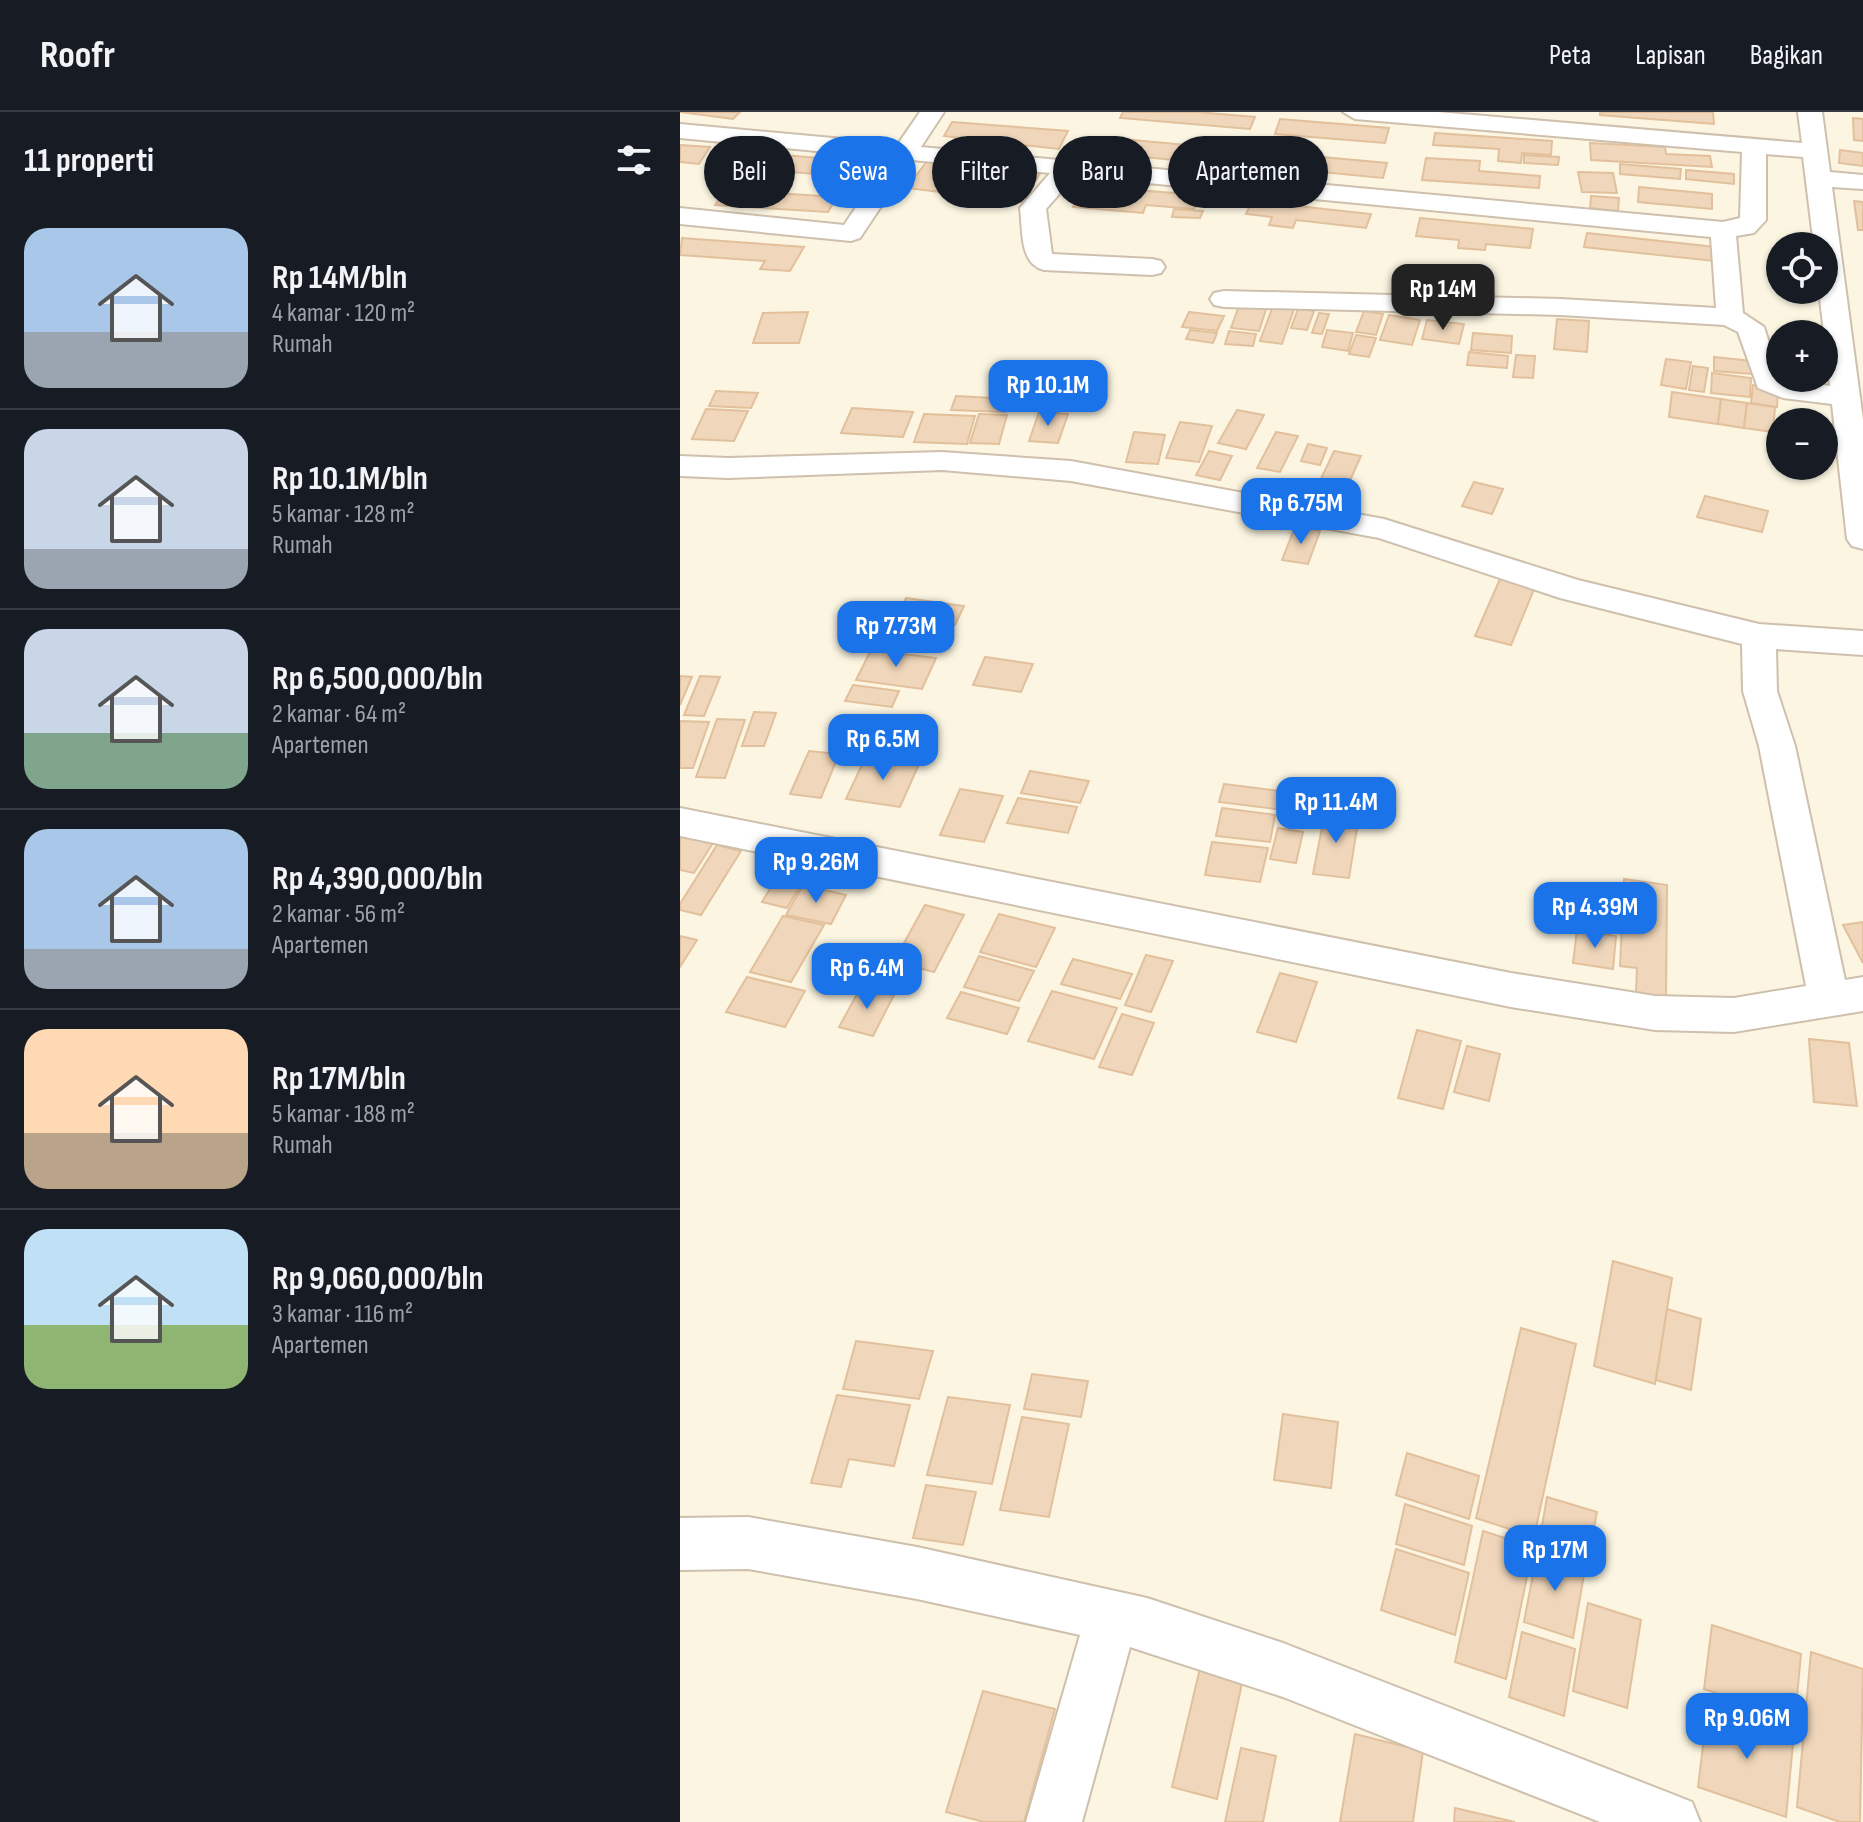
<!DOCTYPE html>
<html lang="id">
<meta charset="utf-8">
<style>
:root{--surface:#171b24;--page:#242831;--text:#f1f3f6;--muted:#9ea1a6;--line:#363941;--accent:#1a73e8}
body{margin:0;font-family:"Sofia Sans Condensed",sans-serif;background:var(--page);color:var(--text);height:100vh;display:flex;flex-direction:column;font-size:30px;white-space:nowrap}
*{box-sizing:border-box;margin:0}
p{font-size:26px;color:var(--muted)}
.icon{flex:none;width:44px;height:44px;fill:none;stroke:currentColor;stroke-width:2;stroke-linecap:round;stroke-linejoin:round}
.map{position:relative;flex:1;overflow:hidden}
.details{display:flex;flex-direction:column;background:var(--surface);width:680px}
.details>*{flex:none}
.guide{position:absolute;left:24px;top:24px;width:760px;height:72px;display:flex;gap:16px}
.buttons{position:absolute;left:1086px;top:120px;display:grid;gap:16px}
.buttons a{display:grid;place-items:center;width:72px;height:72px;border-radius:50%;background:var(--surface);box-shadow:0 2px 6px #0004;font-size:40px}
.price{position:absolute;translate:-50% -68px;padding:0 18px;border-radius:16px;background:var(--accent);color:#fff;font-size:26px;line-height:52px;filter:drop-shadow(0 2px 4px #0008)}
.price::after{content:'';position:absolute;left:50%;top:48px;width:24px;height:18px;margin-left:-12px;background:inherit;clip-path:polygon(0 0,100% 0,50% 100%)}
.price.active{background:#222;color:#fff}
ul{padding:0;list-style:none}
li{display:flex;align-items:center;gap:24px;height:200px;padding:0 24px}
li+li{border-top:2px solid var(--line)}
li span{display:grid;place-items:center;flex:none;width:224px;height:160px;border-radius:24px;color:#555}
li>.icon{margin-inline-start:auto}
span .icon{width:96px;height:96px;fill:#fffc;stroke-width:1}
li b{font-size:34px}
h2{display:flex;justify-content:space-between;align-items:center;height:96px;padding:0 24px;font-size:34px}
.pill{padding:0 28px;border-radius:36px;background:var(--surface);box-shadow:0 2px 6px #0004;font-size:28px;line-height:72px}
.pill.active{background:var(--accent);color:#fff}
header{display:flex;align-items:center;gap:48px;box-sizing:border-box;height:112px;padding:0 40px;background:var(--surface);border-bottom:2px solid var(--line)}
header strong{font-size:38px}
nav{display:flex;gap:44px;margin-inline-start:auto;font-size:28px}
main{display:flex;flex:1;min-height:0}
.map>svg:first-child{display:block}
.building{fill:#f0d7bb;stroke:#e2c09c;stroke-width:2}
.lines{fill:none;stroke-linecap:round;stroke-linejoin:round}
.minor-casing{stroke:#cec0ac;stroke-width:4}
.minor{fill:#fff;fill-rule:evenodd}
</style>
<header>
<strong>Roofr</strong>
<nav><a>Peta</a><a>Lapisan</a><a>Bagikan</a></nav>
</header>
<main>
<section class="details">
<h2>11 properti<svg class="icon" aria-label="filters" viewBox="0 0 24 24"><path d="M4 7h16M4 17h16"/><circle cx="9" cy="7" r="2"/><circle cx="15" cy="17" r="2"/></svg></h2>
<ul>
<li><span style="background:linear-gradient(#a9c7e8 65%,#9aa5b1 0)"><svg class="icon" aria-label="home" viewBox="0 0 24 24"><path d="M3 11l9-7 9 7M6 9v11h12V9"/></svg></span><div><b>Rp 14M/bln</b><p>4 kamar · 120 m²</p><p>Rumah</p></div></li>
<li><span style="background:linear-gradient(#c9d6e8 75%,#9aa5b1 0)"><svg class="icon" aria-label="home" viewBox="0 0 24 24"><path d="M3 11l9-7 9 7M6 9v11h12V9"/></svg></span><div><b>Rp 10.1M/bln</b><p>5 kamar · 128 m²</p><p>Rumah</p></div></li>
<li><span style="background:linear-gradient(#c9d6e8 65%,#7fa58c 0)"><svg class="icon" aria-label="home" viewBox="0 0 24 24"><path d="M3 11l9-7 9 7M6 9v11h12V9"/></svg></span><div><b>Rp 6,500,000/bln</b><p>2 kamar · 64 m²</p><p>Apartemen</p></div></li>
<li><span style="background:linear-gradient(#a9c7e8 75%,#9aa5b1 0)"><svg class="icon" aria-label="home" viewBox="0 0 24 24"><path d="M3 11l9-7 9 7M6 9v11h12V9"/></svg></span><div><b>Rp 4,390,000/bln</b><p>2 kamar · 56 m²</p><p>Apartemen</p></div></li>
<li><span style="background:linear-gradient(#ffd9b3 65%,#b9a48a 0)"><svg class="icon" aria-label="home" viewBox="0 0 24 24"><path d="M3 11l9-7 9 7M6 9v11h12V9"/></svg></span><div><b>Rp 17M/bln</b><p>5 kamar · 188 m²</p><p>Rumah</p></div></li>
<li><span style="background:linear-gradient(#bfe0f5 60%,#8fb573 0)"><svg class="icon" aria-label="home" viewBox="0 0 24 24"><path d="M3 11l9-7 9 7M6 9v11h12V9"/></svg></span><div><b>Rp 9,060,000/bln</b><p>3 kamar · 116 m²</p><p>Apartemen</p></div></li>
</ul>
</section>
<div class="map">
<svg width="1183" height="1710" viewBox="0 0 1183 1710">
<rect width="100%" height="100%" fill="#fbf5e2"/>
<!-- building -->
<g class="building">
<path d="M0,0H60L53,7Z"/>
<path d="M443,0H517L575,5L570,17L440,6Z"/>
<path d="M920,0H1033L1034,12L920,3Z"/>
<path d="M1173,6L1183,7V29L1174,28Z"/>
<path d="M600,7L709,16L705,31L595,22Z"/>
<path d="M272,10L388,19L379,37L264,24Z"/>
<path d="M755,21L872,29L871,43L842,41L841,51L818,49L819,37L753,33Z"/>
<path d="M430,26L541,36L534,52L422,41Z"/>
<path d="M910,31L985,35L986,42L1030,44L1032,55L911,48Z"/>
<path d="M0,33L30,35L19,52L0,50Z"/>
<path d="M1160,38L1183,41V54L1159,51Z"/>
<path d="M587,40L707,51L703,66L581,54Z"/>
<path d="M75,41L180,49L170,65L64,56Z"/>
<path d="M844,43L879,45L878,53L844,51Z"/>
<path d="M250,45L280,49L274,57L313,62L320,50L364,55L342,90L227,76Z"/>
<path d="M746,46L800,49L799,59L860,64L859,76L742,68Z"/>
<path d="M940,52L1001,57L1000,67L940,62Z"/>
<path d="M1006,58L1054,62V72L1006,67Z"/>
<path d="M898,60L933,61L937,81L902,80Z"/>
<path d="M403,74L520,83L514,97L466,93L463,101L393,95Z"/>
<path d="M959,75L1032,82V97L958,90Z"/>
<path d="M45,78L157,85L148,100L35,93Z"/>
<path d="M911,84L939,86L938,99L910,96Z"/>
<path d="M572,89L691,102L686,116L616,108L613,116L589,113L592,105L566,102Z"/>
<path d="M1174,89L1183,90V118H1178Z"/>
<path d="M494,97L523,99L520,106L492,105Z"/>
<path d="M740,106L853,117L850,136L806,132L805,138L778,136L779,128L736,124Z"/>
<path d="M907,121L1035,135L1034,149L904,135Z"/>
<path d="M2,126L124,135L110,159L80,157L85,149L0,143Z"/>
<path d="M560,191L587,194L579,219L551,216Z"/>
<path d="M593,194L614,197L602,232L580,229Z"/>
<path d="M618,197L634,199L627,218L611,216Z"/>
<path d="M684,199L703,202L696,223L676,220Z"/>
<path d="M128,200L119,231H73L83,201Z"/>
<path d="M509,200L544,204L537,219L502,215Z"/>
<path d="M639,201L649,202L642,222L632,221Z"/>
<path d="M709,203L740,208L732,233L700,228Z"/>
<path d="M877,207L909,209L907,240L874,237Z"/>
<path d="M747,208L784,212L779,232L742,227Z"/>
<path d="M510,218L537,221L533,231L506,227Z"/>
<path d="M647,218L673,221L668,239L642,235Z"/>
<path d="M549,219L576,222L573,234L545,232Z"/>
<path d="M793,221L832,224L831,241L791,238Z"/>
<path d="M676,223L696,226L689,245L669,242Z"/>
<path d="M789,240L828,244L827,256L787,253Z"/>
<path d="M836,243L855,244L853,266L833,265Z"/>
<path d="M1034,245L1072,249L1073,262L1034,259Z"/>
<path d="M986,247L1011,250L1006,277L981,273Z"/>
<path d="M1013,254L1028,256L1024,280L1009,278Z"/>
<path d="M1032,261L1071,266L1070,285L1031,281Z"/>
<path d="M1073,273L1098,276L1097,295L1071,291Z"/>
<path d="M36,279L78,281L71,296L29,294Z"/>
<path d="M992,280L1041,287L1038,312L989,305Z"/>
<path d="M276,284L330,287L326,300L271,298Z"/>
<path d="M1041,287L1067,291L1064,316L1038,312Z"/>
<path d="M1067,291L1095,295L1093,320L1064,316Z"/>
<path d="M172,296L233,300L223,325L161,321Z"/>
<path d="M26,297L68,299L54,329L12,327Z"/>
<path d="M557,298L584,303L566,337L538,331Z"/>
<path d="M359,300L388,302L378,331L349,329Z"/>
<path d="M244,302L295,304L287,332L234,330Z"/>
<path d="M299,302L327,303L319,332L290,331Z"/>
<path d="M500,310L532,314L519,350L486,346Z"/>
<path d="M454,320L485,323L478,352L446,350Z"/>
<path d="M596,320L618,324L600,360L577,356Z"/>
<path d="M628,332L647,336L640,353L621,349Z"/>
<path d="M529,339L552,344L540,368L516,363Z"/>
<path d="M654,339L681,344L666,377L639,371Z"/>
<path d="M794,370L823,377L812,402L782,394Z"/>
<path d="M1025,384L1088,399L1082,420L1017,405Z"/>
<path d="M615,415L640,419L628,452L602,448Z"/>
<path d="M820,467L855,475L831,533L795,524Z"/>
<path d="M226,486L284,494L275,513L216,506Z"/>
<path d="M219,510L268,516L258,539L208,532Z"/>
<path d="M191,538L256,546L242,577L176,568Z"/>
<path d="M305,545L353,552L341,580L293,573Z"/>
<path d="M0,564L12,565L0,593Z"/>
<path d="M20,564L40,565L24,604L4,603Z"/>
<path d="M173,573L219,579L212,595L165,589Z"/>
<path d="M74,600L96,601L84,634H62Z"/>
<path d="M37,607L65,608L45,666L16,665Z"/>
<path d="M0,609L29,610L13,656H0Z"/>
<path d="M200,615L256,624L244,648L188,639Z"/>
<path d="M129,639L159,642L141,686L110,682Z"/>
<path d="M186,644L239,652L220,695L166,687Z"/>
<path d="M350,659L409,669L400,691L341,681Z"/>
<path d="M616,669L641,672L632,715L608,712Z"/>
<path d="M544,672L608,680L604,698L539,690Z"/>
<path d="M280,677L323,684L304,730L260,723Z"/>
<path d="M338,686L397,695L388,721L327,711Z"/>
<path d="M542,696L595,703L590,730L536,724Z"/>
<path d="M645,700L679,704L669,766L633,762Z"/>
<path d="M598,716L623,720L616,751L590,747Z"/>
<path d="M0,724L33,731L14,761L0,758Z"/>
<path d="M532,730L588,736L580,770L525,763Z"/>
<path d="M37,733L61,739L21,803L0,798V792Z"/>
<path d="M110,744L135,749L107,796L82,790Z"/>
<path d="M944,767L987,773L986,885L956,880L957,856L940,854Z"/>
<path d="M123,773L166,783L151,812L106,803Z"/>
<path d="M245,793L284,803L254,860L214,849Z"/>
<path d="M319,802L375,816L356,855L300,840Z"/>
<path d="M103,804L144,813L111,870L70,860Z"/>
<path d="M1183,810V851L1163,813Z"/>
<path d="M897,818L936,824L933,857L893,851Z"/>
<path d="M0,824L17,828L0,855Z"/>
<path d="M466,843L493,849L471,900L445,893Z"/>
<path d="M299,844L354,859L339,889L284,875Z"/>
<path d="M393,847L452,862L440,887L381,872Z"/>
<path d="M600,861L637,870L616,930L577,920Z"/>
<path d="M67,865L125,879L105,915L46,900Z"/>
<path d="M181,875L214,883L193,924L159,915Z"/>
<path d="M372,879L437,896L414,947L348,929Z"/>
<path d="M281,880L339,896L327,922L267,906Z"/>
<path d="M442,902L474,911L452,963L419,955Z"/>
<path d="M737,918L781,929L763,997L718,986Z"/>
<path d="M1129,927L1169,931L1177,994L1134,990Z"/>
<path d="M787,934L820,942L809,989L774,980Z"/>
<path d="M933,1149L992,1166L975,1272L914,1254Z"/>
<path d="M987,1197L1021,1207L1011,1278L976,1268Z"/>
<path d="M841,1216L896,1232L854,1425L796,1406Z"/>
<path d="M176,1229L253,1239L239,1287L163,1277Z"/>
<path d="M352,1262L408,1269L401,1305L344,1297Z"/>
<path d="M157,1283L230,1293L214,1354L169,1347L161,1375L131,1371Z"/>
<path d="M268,1285L330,1293L312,1372L247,1363Z"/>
<path d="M603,1302L658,1310L651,1376L594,1368Z"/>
<path d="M342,1305L389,1312L369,1405L320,1398Z"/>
<path d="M727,1341L799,1364L789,1407L716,1383Z"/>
<path d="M246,1373L296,1380L283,1433L233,1426Z"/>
<path d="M867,1385L917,1400L908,1446L859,1431Z"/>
<path d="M725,1392L792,1414L784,1453L716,1432Z"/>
<path d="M803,1419L853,1435L826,1567L775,1550Z"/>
<path d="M858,1436L906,1451L893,1526L844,1510Z"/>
<path d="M716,1437L789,1461L775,1523L701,1498Z"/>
<path d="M908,1491L961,1508L947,1596L893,1579Z"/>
<path d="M1032,1513L1121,1542L1115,1606L1024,1577Z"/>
<path d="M842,1520L895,1537L884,1604L829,1585Z"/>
<path d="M1131,1540L1183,1557L1180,1710H1160L1117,1695Z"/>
<path d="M521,1552L564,1562L537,1687L492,1675Z"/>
<path d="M303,1579L375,1597L344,1710H304L266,1700Z"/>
<path d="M1028,1593L1114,1621L1106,1705L1018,1675Z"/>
<path d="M675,1622L743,1639L733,1710H660Z"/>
<path d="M561,1636L596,1644L583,1710H545Z"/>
<path d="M775,1696L835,1710H774Z"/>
</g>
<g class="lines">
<!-- minor casing -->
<g class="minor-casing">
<g id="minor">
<path d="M240,0H264L241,35L1043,110L1060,106L1062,40L675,7L663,0H758L1122,31L1118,0H1142L1150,60L1183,63V77L1152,75L1183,308V437L1172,434L1167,427L1152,292L1103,286L1078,276L1058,220L1044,213L881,203L544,195L534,193L530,187L534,181L544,179L881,187L1036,196L1031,125L395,64L366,97L372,142L472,147L481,149L485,155L481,161L472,163L364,158C339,152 343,118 340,96L370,61L232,48L180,126L171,129L0,112V96L164,113L209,46L0,26V12L218,32ZM1086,42L1123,45L1134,134H1144V178H1139L1150,274L1100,266L1084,215L1063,201L1056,124L1074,121L1086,108Z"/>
<path d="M262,340L391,349L704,407L898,468L1079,512L1183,519V543L1096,537L1097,579L1115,634L1165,868L1183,865V899L1054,920L975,918L831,895L0,724V696L831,861L975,884L1054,886L1126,874L1079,634L1063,579L1062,532L880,486L699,426L391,369L262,358L48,366L0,364V344L48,346Z"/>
<path d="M68,1405L237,1435L467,1486L603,1531L992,1682L1012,1690L1020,1710H920L603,1585L450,1535L402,1710H346L400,1523L237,1487L68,1457L0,1458V1406Z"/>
</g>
</g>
<!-- minor -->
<use href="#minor" class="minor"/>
</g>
</svg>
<div class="buttons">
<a><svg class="icon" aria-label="locate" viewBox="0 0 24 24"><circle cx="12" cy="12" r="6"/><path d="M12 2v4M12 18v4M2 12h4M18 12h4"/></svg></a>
<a>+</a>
<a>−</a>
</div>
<b class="price active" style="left:763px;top:220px">Rp 14M</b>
<b class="price" style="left:368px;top:316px">Rp 10.1M</b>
<b class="price" style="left:621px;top:434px">Rp 6.75M</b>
<b class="price" style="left:216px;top:557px">Rp 7.73M</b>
<b class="price" style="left:203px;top:670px">Rp 6.5M</b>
<b class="price" style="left:656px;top:733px">Rp 11.4M</b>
<b class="price" style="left:136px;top:793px">Rp 9.26M</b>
<b class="price" style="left:915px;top:838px">Rp 4.39M</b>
<b class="price" style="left:187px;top:899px">Rp 6.4M</b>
<b class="price" style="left:875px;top:1481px">Rp 17M</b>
<b class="price" style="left:1067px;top:1649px">Rp 9.06M</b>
<div class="guide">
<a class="pill">Beli</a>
<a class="pill active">Sewa</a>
<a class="pill">Filter</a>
<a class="pill">Baru</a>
<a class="pill">Apartemen</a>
</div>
</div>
</main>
